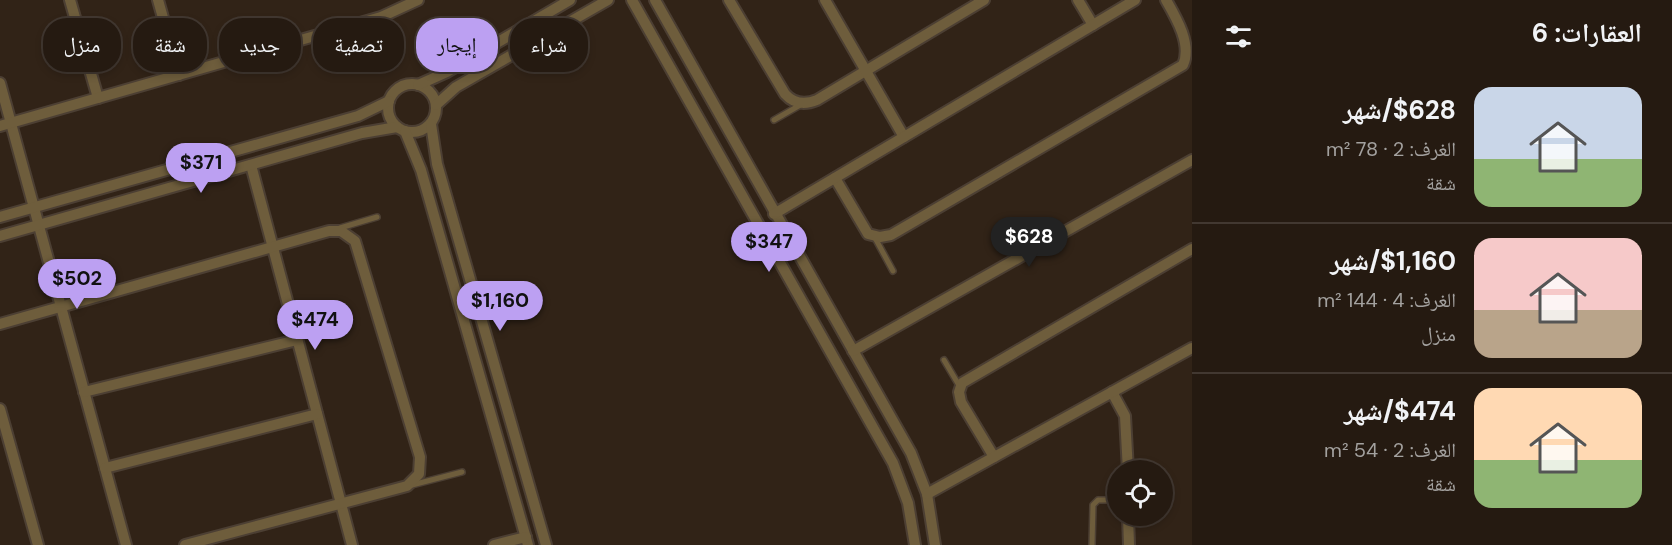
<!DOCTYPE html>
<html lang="ar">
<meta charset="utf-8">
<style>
:root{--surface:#251a11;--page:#2d231a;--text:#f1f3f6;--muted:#a3a19f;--line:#423831;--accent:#bca0f2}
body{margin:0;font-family:"DM Sans","Noto Naskh Arabic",sans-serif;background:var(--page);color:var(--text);direction:rtl;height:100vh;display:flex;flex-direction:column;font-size:22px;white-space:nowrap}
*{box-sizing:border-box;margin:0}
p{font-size:20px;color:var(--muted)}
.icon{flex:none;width:33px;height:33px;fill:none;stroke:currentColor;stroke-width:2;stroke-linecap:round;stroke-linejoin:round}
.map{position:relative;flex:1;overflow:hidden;direction:ltr}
.side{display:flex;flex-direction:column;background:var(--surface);width:480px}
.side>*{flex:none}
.guide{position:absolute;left:18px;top:18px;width:570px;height:54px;direction:rtl;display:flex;gap:12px}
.fabs{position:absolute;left:1107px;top:460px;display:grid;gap:12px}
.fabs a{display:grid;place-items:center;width:66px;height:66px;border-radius:50%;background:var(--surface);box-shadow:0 3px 9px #0003,0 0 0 2px var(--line);font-size:30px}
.price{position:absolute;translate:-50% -51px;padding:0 14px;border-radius:21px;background:var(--accent);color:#111;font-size:20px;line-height:39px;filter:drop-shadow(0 2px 3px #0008)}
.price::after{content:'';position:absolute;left:50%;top:36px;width:18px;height:14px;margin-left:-9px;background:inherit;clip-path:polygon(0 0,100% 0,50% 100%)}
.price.active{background:#222;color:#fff}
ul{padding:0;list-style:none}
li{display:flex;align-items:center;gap:18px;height:150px;padding:0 30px}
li+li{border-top:2px solid var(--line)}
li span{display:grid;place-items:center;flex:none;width:168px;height:120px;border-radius:18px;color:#555}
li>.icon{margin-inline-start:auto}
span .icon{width:72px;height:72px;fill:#fffc;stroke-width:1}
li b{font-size:26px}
h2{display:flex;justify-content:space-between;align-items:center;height:72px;padding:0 30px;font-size:26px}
.chip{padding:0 21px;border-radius:24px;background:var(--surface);box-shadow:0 3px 9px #0003,0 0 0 2px var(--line);font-size:21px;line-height:54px}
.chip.active{background:var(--accent);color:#111}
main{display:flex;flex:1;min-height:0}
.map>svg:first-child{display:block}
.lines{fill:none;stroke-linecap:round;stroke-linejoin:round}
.lane-casing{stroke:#4c3f33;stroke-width:8}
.street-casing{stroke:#4c3f33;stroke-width:14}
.lane{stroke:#6e5d3c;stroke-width:5}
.street{stroke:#6e5d3c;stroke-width:10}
</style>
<main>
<section class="side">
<h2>العقارات: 6<svg class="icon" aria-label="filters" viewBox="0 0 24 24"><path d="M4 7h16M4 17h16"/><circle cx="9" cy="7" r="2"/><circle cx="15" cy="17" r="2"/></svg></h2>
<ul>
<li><span style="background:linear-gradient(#c9d6e8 60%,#8fb573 0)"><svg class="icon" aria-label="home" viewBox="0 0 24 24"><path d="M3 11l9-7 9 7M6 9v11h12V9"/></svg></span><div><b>$628/شهر</b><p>الغرف: 2 · 78 m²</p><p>شقة</p></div></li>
<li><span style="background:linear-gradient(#f6c9c9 60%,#b9a48a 0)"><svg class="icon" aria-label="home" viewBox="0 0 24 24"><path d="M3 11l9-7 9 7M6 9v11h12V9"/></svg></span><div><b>$1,160/شهر</b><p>الغرف: 4 · 144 m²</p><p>منزل</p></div></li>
<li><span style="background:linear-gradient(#ffd9b3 60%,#8fb573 0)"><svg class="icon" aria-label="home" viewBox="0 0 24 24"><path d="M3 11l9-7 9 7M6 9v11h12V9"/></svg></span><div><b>$474/شهر</b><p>الغرف: 2 · 54 m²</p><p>شقة</p></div></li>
</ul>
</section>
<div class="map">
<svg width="1192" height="545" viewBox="0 0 1192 545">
<rect width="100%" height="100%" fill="#312317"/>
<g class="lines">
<!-- lane casing -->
<g class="lane-casing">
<g id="lane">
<path d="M774,120L802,104"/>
<path d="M340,228L377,217"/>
<path d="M874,236L893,271"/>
<path d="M944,360L960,387"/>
<path d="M412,485L462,472"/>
<path d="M1092,545L1093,505L1098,500H1118"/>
</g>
</g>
<!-- street casing -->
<g class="street-casing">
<g id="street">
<path d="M70,0L98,98"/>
<path d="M158,0L179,75"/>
<path d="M632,0L893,463L908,503L915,545"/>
<path d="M655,0L911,453L927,494L935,545"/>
<path d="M729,0L785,94C794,104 805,105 817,100L984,0"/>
<path d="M825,0L904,137"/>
<path d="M1078,0L1093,25"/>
<path d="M0,83L126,545"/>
<circle cx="412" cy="108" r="24"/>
<path d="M418,85L447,72L570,0"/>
<path d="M436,105L456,87L608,0"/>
<path d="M431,124L437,164L546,545"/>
<path d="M0,126L381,17L418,0"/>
<path d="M405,131L421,170L528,545"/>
<path d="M251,165L352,545"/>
<path d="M835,178L868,234L880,237L891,235L1183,65C1192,45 1177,19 1166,0"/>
<path d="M774,214L1135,0"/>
<path d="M0,217L358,116L389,101"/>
<path d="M0,236L362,133L397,127"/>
<path d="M0,324L329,231H341L355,241L420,457L419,474L407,486L185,545"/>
<path d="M853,351L1192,160"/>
<path d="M84,392L297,340"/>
<path d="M1112,392L1125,416L1128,471"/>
<path d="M0,409L38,545"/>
<path d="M994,457L961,402L959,392L962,383L1192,249"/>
<path d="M105,468L317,414"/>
<path d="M927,494L1192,348"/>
<path d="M1128,516L1129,545"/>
<path d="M494,545L526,537"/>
</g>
</g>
<!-- lane -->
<use href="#lane" class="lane"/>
<!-- street -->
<use href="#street" class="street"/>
</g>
</svg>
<div class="fabs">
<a><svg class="icon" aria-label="locate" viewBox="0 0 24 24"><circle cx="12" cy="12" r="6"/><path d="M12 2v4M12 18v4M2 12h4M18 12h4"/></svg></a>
</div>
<b class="price" style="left:201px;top:194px">$371</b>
<b class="price active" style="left:1029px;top:268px">$628</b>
<b class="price" style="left:769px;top:273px">$347</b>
<b class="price" style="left:77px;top:310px">$502</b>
<b class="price" style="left:500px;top:332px">$1,160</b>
<b class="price" style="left:315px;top:351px">$474</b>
<div class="guide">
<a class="chip">شراء</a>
<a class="chip active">إيجار</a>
<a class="chip">تصفية</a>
<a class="chip">جديد</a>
<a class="chip">شقة</a>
<a class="chip">منزل</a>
</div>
</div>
</main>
